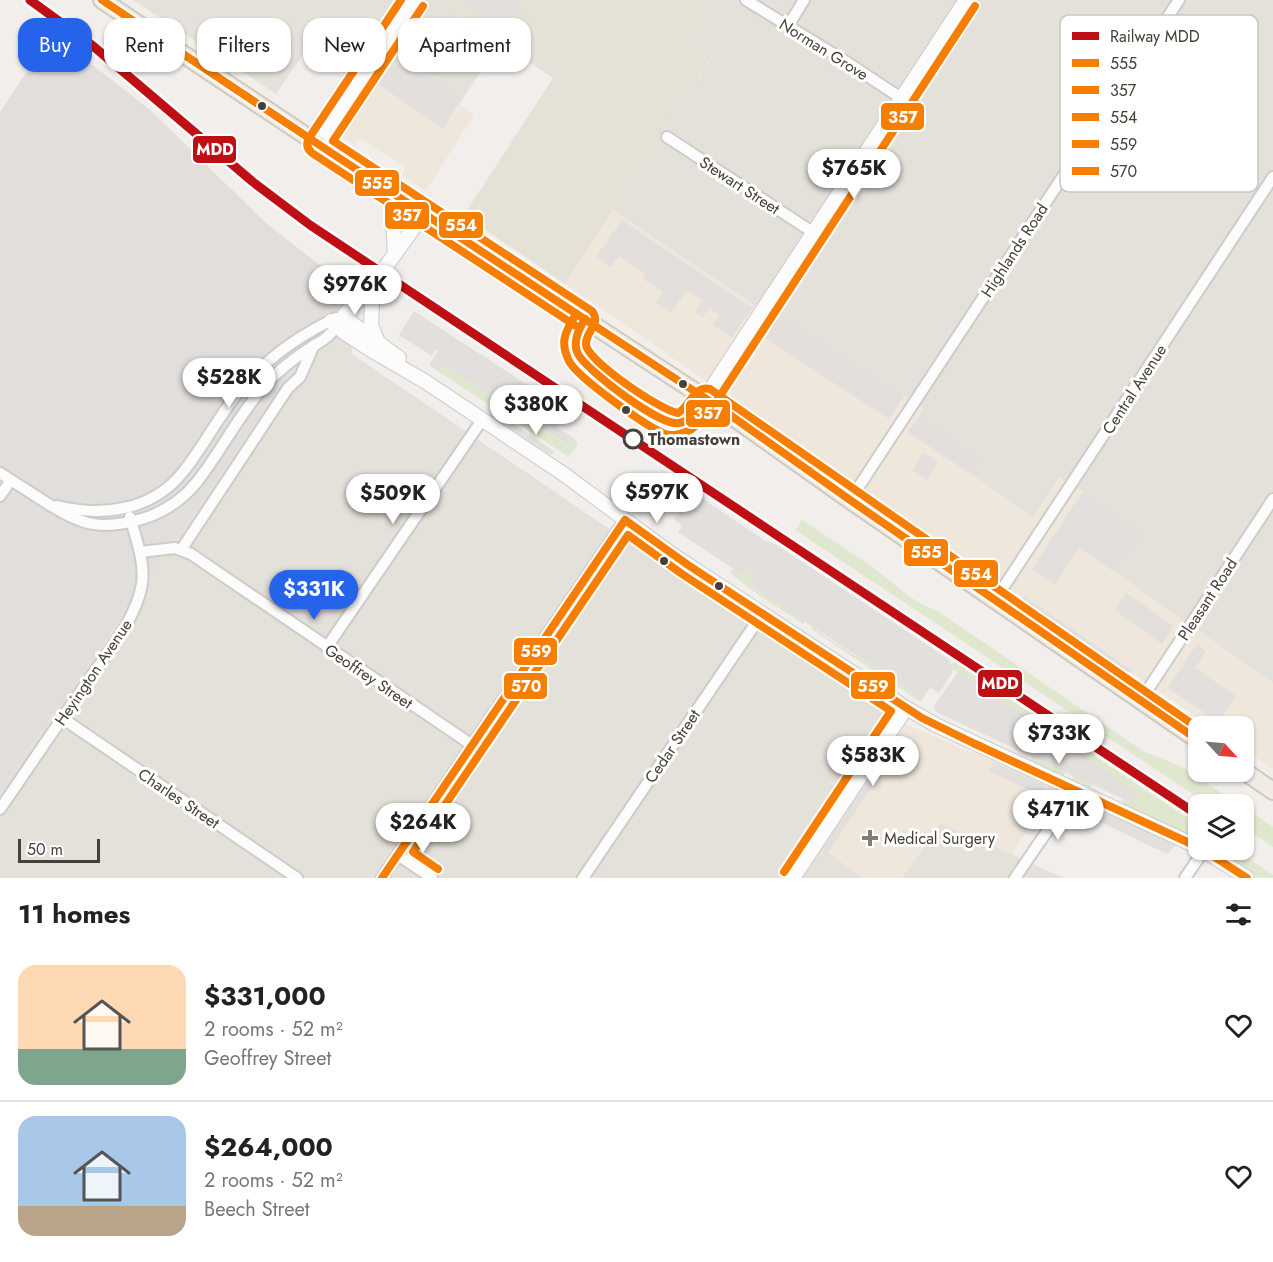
<!DOCTYPE html>
<meta charset="utf-8">
<style>
:root{--surface:#fff;--page:#f2f2f2;--text:#222;--muted:#767676;--line:#e0e0e0;--accent:#2563eb}
body{margin:0;font-family:Jost,sans-serif;background:var(--page);color:var(--text);height:100vh;display:flex;flex-direction:column;font-size:22px;white-space:nowrap}
*{box-sizing:border-box;margin:0}
p{font-size:20px;color:var(--muted)}
.icon{flex:none;width:33px;height:33px;fill:none;stroke:currentColor;stroke-width:2;stroke-linecap:round;stroke-linejoin:round}
.map{position:relative;height:878px;overflow:hidden}
.sheet{display:flex;flex-direction:column;background:var(--surface);flex:1}
.sheet>*{flex:none}
.banner{position:absolute;left:18px;top:18px;width:600px;height:54px;display:flex;gap:12px}
.needle{width:39px;rotate:116deg}
.buttons{position:absolute;left:1188px;top:716px;display:grid;gap:12px}
.buttons a{display:grid;place-items:center;width:66px;height:66px;border-radius:12px;background:var(--surface);box-shadow:0 2px 4px #0004;font-size:30px}
.scale{position:absolute;left:18px;bottom:15px;width:82px;box-sizing:border-box;padding-left:6px;border:3px solid #464038;border-top:0;font-size:16px;line-height:21px;white-space:nowrap;color:#464038;-webkit-text-stroke:4px #fff;paint-order:stroke}
.price{position:absolute;translate:-50% -51px;padding:0 14px;border-radius:21px;background:#fff;color:#222;font-size:20px;line-height:39px;filter:drop-shadow(0 2px 3px #0008)}
.price::after{content:'';position:absolute;left:50%;top:36px;width:18px;height:14px;margin-left:-9px;background:inherit;clip-path:polygon(0 0,100% 0,50% 100%)}
.price.selected{background:var(--accent);color:#fff}
ul{padding:0;list-style:none}
li{display:flex;align-items:center;gap:18px;height:150px;padding:0 18px}
li+li{border-top:2px solid var(--line)}
li span{display:grid;place-items:center;flex:none;width:168px;height:120px;border-radius:18px;color:#555}
li>.icon{margin-inline-start:auto}
span .icon{width:72px;height:72px;fill:#fffc;stroke-width:1}
li b{font-size:26px}
h2{display:flex;justify-content:space-between;align-items:center;height:72px;padding:0 18px;font-size:26px}
.pill{padding:0 21px;border-radius:18px;background:var(--surface);box-shadow:0 2px 4px #0004;font-size:21px;line-height:54px}
.pill.selected{background:var(--accent);color:#fff}
.map>svg:first-child{display:block}
.residential{fill:#e4e0da}
.commercial{fill:#efe7dc}
.industrial{fill:#e2dedb}
.education{fill:#e6e1d7}
.green{fill:#dfe8ce}
.parking{fill:#e2dfdc}
.lines{fill:none;stroke-linecap:round;stroke-linejoin:round}
.minor-casing{stroke:#ceccc9;stroke-width:14}
.tertiary-casing{stroke:#ceccc9;stroke-width:16}
.primary-casing{stroke:#d1c9bb;stroke-width:20}
.minor{stroke:#fdfcfc;stroke-width:10}
.tertiary{stroke:#fdfcfc;stroke-width:14}
.primary{stroke:#f0ece5;stroke-width:16}
.bus-1-casing{stroke:#fff;stroke-width:12}
.bus-2-casing{stroke:#fff;stroke-width:12}
.bus-3-casing{stroke:#fff;stroke-width:12}
.bus-4-casing{stroke:#fff;stroke-width:12}
.bus-5-casing{stroke:#fff;stroke-width:12}
.bus-1{stroke:#f67f03;stroke-width:8}
.bus-2{stroke:#f67f03;stroke-width:8}
.bus-3{stroke:#f67f03;stroke-width:8}
.bus-4{stroke:#f67f03;stroke-width:8}
.bus-5{stroke:#f67f03;stroke-width:8}
.rail-1-casing{stroke:#fff;stroke-width:14}
.rail-1{stroke:#be1014;stroke-width:9}
.bus-dot{fill:#464038;stroke:#fff;stroke-width:2}
.stop-dot{fill:#fff;stroke:#464038;stroke-width:3}
.poi-dot{fill:#827d77;stroke:#fff;stroke-width:2}
.labels{text-anchor:middle;stroke-width:6;stroke-linejoin:round;paint-order:stroke}
.street-label{font-size:16px;fill:#464038;stroke:#fff}
.stop-label{font-size:16px;font-weight:bold;fill:#464038;stroke:#fff;text-anchor:start}
.poi-label{font-size:16px;fill:#464038;stroke:#fff;text-anchor:start}
.key{fill:#fff;stroke:#c8c6c3;stroke-width:1.5}
.key-label{font-size:16px;fill:#464038}
.line-badge{stroke:#fff;stroke-width:2}
.badge-label{font-size:16px;text-anchor:middle;font-weight:bold;fill:#fff}
</style>
<div class="map">
<svg width="1273" height="878" viewBox="0 0 1273 878">
<rect width="100%" height="100%" fill="#f1eeeb"/>
<!-- residential -->
<g class="residential">
<path d="M133,0H437L501,43L463,98L394,51L384,64L324,23L276,94Z"/>
<path d="M717,0H1273V683L1116,573L1143,531L1086,493L1059,478L1033,518L971,474L981,459L919,416L923,409L760,301L756,307L613,210L714,54L691,39Z"/>
<path d="M349,288L352,354L774,641L904,724L823,849L864,878H0V790L101,647Z"/>
<path d="M940,823L1012,854L1063,878H902Z"/>
</g>
<!-- commercial -->
<g class="commercial">
<path d="M375,82L443,129L460,105L474,116L425,191L402,175L405,167L359,138L354,144L339,135Z"/>
<path d="M613,210L755,306L760,301L924,409L920,416L981,459L971,474L1032,518L1059,477L1086,493L1144,531L1116,573L1273,683V769L1244,749V726H1210L565,284Z"/>
<path d="M904,724L1055,787L1012,854L940,823L902,878H864L823,849Z"/>
</g>
<!-- industrial -->
<path class="industrial" d="M52,33L150,110L266,223L349,288L101,647L0,790V112Z"/>
<!-- education -->
<path class="education" d="M437,0H717L691,39L714,53L565,284L464,215L553,78Z"/>
<!-- green -->
<g class="green">
<path d="M449,357L452,360L448,367L510,408L516,401L517,402L512,409L568,446L574,438L577,441L578,444L569,457L439,372Z"/>
<path d="M802,520L874,568L896,586L910,597L925,606L939,612L1143,751L1184,768L1238,804H1208L795,530Z"/>
<path d="M733,569L744,576L749,569L752,575L747,583L803,620L809,613L803,624L750,589L730,573Z"/>
<path d="M817,621L816,630L922,699L921,702L811,629Z"/>
<path d="M954,662L1198,825V840L1122,804L1123,799L1132,803L1138,791L1113,780L1115,776L1100,766L1084,781L1092,785L1089,789L1072,781L1073,776L1082,780L1058,768L1066,773L1062,777L1030,762L1032,757L1054,767L958,672L951,669L950,665Z"/>
<path d="M1244,807L1273,827V847L1244,827Z"/>
<path d="M1215,849H1234L1273,875V878H1259Z"/>
</g>
<!-- parking -->
<g class="parking">
<path d="M465,0H517L513,5L525,15L515,36L462,5Z"/>
<path d="M393,51L463,98L443,129L375,82L384,64Z"/>
<path d="M622,220L752,308L732,337L713,325L719,315L709,308L703,317L695,312L702,300L687,290L671,313L656,302L663,292L643,279L645,274L619,256L611,267L596,257Z"/>
<path d="M774,310L904,396L889,419L759,334Z"/>
<path d="M414,311L566,410L556,427L574,438L569,446L512,409L516,401L511,408L447,367L452,360L449,358L439,372L429,365L438,351L436,349L432,356L399,335Z"/>
<path d="M492,410L554,451L551,455L489,415Z"/>
<path d="M919,416L981,459L971,474L908,432Z"/>
<path d="M924,453L938,462L927,480L912,470Z"/>
<path d="M1083,491L1144,531L1116,573L1079,548L1055,585L1032,569Z"/>
<path d="M693,492L765,541L773,543L780,547L950,660L952,673L939,693L930,688L922,699L747,583L752,575L749,569L744,576L678,532L682,525L674,520Z"/>
<path d="M1126,593L1174,626L1162,644L1114,610Z"/>
<path d="M1025,597L1133,671L1124,675L1016,601Z"/>
<path d="M1197,644L1206,651L1195,668L1236,696L1219,722L1168,688Z"/>
<path d="M958,672L1115,776L1114,780L1138,791L1132,803L936,712L934,706Z"/>
<path d="M895,738L899,746L827,854L823,848Z"/>
<path d="M994,762L1045,785L1040,795L988,771Z"/>
<path d="M1092,806L1176,845L1167,854L1086,815Z"/>
</g>
<g class="lines">
<!-- minor casing -->
<g class="minor-casing">
<g id="minor">
<path d="M746,0L845,61L901,98"/>
<path d="M788,26L804,0"/>
<path d="M667,137L814,233"/>
<path d="M0,473C14,482 28,491 42,500C80,525 100,532 145,518C166,511 183,499 197,482C221,451 239,415 265,385C277,372 292,360 307,350C314,345 324,341 330,334C334,330 337,324 340,320"/>
<path d="M0,496L11,480"/>
<path d="M850,500L1179,0"/>
<path d="M57,506C102,517 152,511 183,472C204,446 219,415 241,389C266,359 300,335 336,318"/>
<path d="M181,550L288,388L300,377L314,345"/>
<path d="M140,552L175,548L191,554L472,745"/>
<path d="M995,600L1273,177"/>
<path d="M327,647L482,420"/>
<path d="M1141,700L1273,499"/>
<path d="M62,718L297,878"/>
<path d="M0,809C29,767 57,725 86,684C106,654 136,620 142,584C145,561 136,539 130,517"/>
<path d="M398,855L432,878"/>
<path d="M382,878L625,520"/>
<path d="M583,878L762,614"/>
<path d="M1015,878L1065,805L1072,789"/>
<path d="M1185,878L1204,850"/>
</g>
</g>
<!-- tertiary casing -->
<g class="tertiary-casing">
<g id="tertiary">
<path d="M318,144L414,0"/>
<path d="M387,190L392,206L395,254"/>
<path d="M373,284L371,325L377,340"/>
<path d="M331,321L345,333L371,350L426,382L565,475L670,553L906,708L936,725L1198,847"/>
<path d="M399,358L354,325L344,315L373,284L424,214"/>
<path d="M705,398L966,0"/>
<path d="M1202,849L1247,878"/>
<path d="M793,878L906,708"/>
</g>
</g>
<!-- primary casing -->
<g class="primary-casing">
<g id="primary">
<path d="M102,0L330,152L723,410L850,500L1198,740"/>
<path d="M1244,771L1273,791"/>
</g>
</g>
<!-- minor -->
<use href="#minor" class="minor"/>
<!-- tertiary -->
<use href="#tertiary" class="tertiary"/>
<!-- primary -->
<use href="#primary" class="primary"/>
<!-- bus-1 casing -->
<g class="bus-1-casing">
<g id="bus-1">
<path d="M102,0L330,152L723,410L850,500L1198,740"/>
<path d="M585,319C579,329 572,342 578,354C587,371 661,427 679,423C692,421 698,408 705,398"/>
</g>
</g>
<!-- bus-2 casing -->
<g class="bus-2-casing">
<g id="bus-2">
<path d="M401,0L309,138C306,144 307,149 312,153L579,328"/>
<path d="M576,314C566,331 559,341 569,361C577,377 643,424 661,432C664,434 670,435 674,435C692,434 704,419 714,405L975,6"/>
</g>
</g>
<!-- bus-3 casing -->
<g class="bus-3-casing">
<path id="bus-3" d="M423,6L333,141L592,311C602,324 585,331 586,345C588,361 661,411 678,413C690,406 694,385 710,389L1198,728"/>
</g>
<!-- bus-4 casing -->
<g class="bus-4-casing">
<g id="bus-4">
<path d="M1202,849L1247,878"/>
<path d="M382,878L625,520L688,565L922,718L973,743L1198,847"/>
</g>
</g>
<!-- bus-5 casing -->
<g class="bus-5-casing">
<path id="bus-5" d="M438,869L413,852L628,535L682,574L891,711L784,872"/>
</g>
<!-- bus-1 -->
<use href="#bus-1" class="bus-1"/>
<!-- bus-2 -->
<use href="#bus-2" class="bus-2"/>
<!-- bus-3 -->
<use href="#bus-3" class="bus-3"/>
<!-- bus-4 -->
<use href="#bus-4" class="bus-4"/>
<!-- bus-5 -->
<use href="#bus-5" class="bus-5"/>
<!-- rail-1 casing -->
<g class="rail-1-casing">
<path id="rail-1" d="M30,0L93,46L253,182L310,225L1198,815"/>
</g>
<!-- rail-1 -->
<use href="#rail-1" class="rail-1"/>
</g>
<!-- markers -->
<g class="bus-dot">
<circle cx="262" cy="106" r="5"/>
<circle cx="683" cy="384" r="5"/>
<circle cx="626" cy="410" r="5"/>
<circle cx="664" cy="561" r="5"/>
<circle cx="719" cy="586" r="5"/>
</g>
<circle class="stop-dot" cx="633" cy="439" r="9"/>
<path class="poi-dot" d="M867 829h6v6h6v6h-6v6h-6v-6h-6v-6h6z"/>
<g class="labels">
<!-- street labels -->
<g class="street-label">
<text transform="translate(824 49) rotate(32)" y="6">Norman Grove</text>
<text transform="translate(740 185) rotate(33)" y="6">Stewart Street</text>
<text transform="translate(1014 250) rotate(-57)" y="6">Highlands Road</text>
<text transform="translate(1134 389) rotate(-57)" y="6">Central Avenue</text>
<text transform="translate(1207 599) rotate(-57)" y="6">Pleasant Road</text>
<text transform="translate(93 672) rotate(-56)" y="6">Heyington Avenue</text>
<text transform="translate(369 676) rotate(34)" y="6">Geoffrey Street</text>
<text transform="translate(672 746) rotate(-56)" y="6">Cedar Street</text>
<text transform="translate(179 798) rotate(34)" y="6">Charles Street</text>
</g>
<!-- stop labels -->
<g class="stop-label">
<text x="648" y="445">Thomastown</text>
</g>
<!-- poi labels -->
<g class="poi-label">
<text x="884" y="844">Medical Surgery</text>
</g>
</g>
<!-- legend -->
<rect x="1060" y="15" width="198" height="177" rx="9" class="key"/>
<rect x="1072" y="32" width="27" height="8" fill="#be1014"/>
<rect x="1072" y="59" width="27" height="8" fill="#f67f03"/>
<rect x="1072" y="86" width="27" height="8" fill="#f67f03"/>
<rect x="1072" y="113" width="27" height="8" fill="#f67f03"/>
<rect x="1072" y="140" width="27" height="8" fill="#f67f03"/>
<rect x="1072" y="167" width="27" height="8" fill="#f67f03"/>
<g class="key-label">
<text x="1110" y="42">Railway MDD</text>
<text x="1110" y="69">555</text>
<text x="1110" y="96">357</text>
<text x="1110" y="123">554</text>
<text x="1110" y="150">559</text>
<text x="1110" y="177">570</text>
</g>
<g class="line-badge">
<rect x="880" y="102" width="45" height="29" rx="6" fill="#f67f03"/>
<rect x="192" y="135" width="45" height="29" rx="6" fill="#be1014"/>
<rect x="354" y="169" width="46" height="28" rx="6" fill="#f67f03"/>
<rect x="384" y="201" width="46" height="29" rx="6" fill="#f67f03"/>
<rect x="438" y="211" width="46" height="28" rx="6" fill="#f67f03"/>
<rect x="685" y="399" width="46" height="29" rx="6" fill="#f67f03"/>
<rect x="903" y="538" width="46" height="29" rx="6" fill="#f67f03"/>
<rect x="953" y="559" width="46" height="29" rx="6" fill="#f67f03"/>
<rect x="513" y="637" width="45" height="29" rx="6" fill="#f67f03"/>
<rect x="977" y="669" width="46" height="29" rx="6" fill="#be1014"/>
<rect x="850" y="671" width="46" height="29" rx="6" fill="#f67f03"/>
<rect x="503" y="672" width="45" height="28" rx="6" fill="#f67f03"/>
</g>
<g class="badge-label">
<text x="903" y="123">357</text>
<text x="215" y="155">MDD</text>
<text x="377" y="189">555</text>
<text x="407" y="221">357</text>
<text x="461" y="231">554</text>
<text x="708" y="419">357</text>
<text x="926" y="558">555</text>
<text x="976" y="580">554</text>
<text x="536" y="657">559</text>
<text x="1000" y="689">MDD</text>
<text x="873" y="692">559</text>
<text x="526" y="692">570</text>
</g>
</svg>
<div class="buttons">
<a><svg class="needle" viewBox="-14 -14 28 28"><path d="M0-13l5 13h-10z" fill="#e53935"/><path d="M0 13l5-13h-10z" fill="#767676"/></svg></a>
<a><svg class="icon" aria-label="layers" viewBox="0 0 24 24"><path d="M12 4l9 5-9 5-9-5zM3 14l9 5 9-5"/></svg></a>
</div>
<div class="scale">50 m</div>
<b class="price" style="left:854px;top:200px">$765K</b>
<b class="price" style="left:355px;top:316px">$976K</b>
<b class="price" style="left:229px;top:409px">$528K</b>
<b class="price" style="left:536px;top:436px">$380K</b>
<b class="price" style="left:657px;top:524px">$597K</b>
<b class="price" style="left:393px;top:525px">$509K</b>
<b class="price selected" style="left:314px;top:621px">$331K</b>
<b class="price" style="left:1059px;top:765px">$733K</b>
<b class="price" style="left:873px;top:787px">$583K</b>
<b class="price" style="left:1058px;top:841px">$471K</b>
<b class="price" style="left:423px;top:854px">$264K</b>
<div class="banner">
<a class="pill selected">Buy</a>
<a class="pill">Rent</a>
<a class="pill">Filters</a>
<a class="pill">New</a>
<a class="pill">Apartment</a>
</div>
</div>
<section class="sheet">
<h2>11 homes<svg class="icon" aria-label="filters" viewBox="0 0 24 24"><path d="M4 7h16M4 17h16"/><circle cx="9" cy="7" r="2"/><circle cx="15" cy="17" r="2"/></svg></h2>
<ul>
<li><span style="background:linear-gradient(#ffd9b3 70%,#7fa58c 0)"><svg class="icon" aria-label="home" viewBox="0 0 24 24"><path d="M3 11l9-7 9 7M6 9v11h12V9"/></svg></span><div><b>$331,000</b><p>2 rooms · 52 m²</p><p>Geoffrey Street</p></div><svg class="icon" aria-label="heart" viewBox="0 0 24 24"><path d="M12 20l-8-8c-3-5 5-10 8-4 3-6 11-1 8 4z"/></svg></li>
<li><span style="background:linear-gradient(#a9c7e8 75%,#b9a48a 0)"><svg class="icon" aria-label="home" viewBox="0 0 24 24"><path d="M3 11l9-7 9 7M6 9v11h12V9"/></svg></span><div><b>$264,000</b><p>2 rooms · 52 m²</p><p>Beech Street</p></div><svg class="icon" aria-label="heart" viewBox="0 0 24 24"><path d="M12 20l-8-8c-3-5 5-10 8-4 3-6 11-1 8 4z"/></svg></li>
</ul>
</section>
